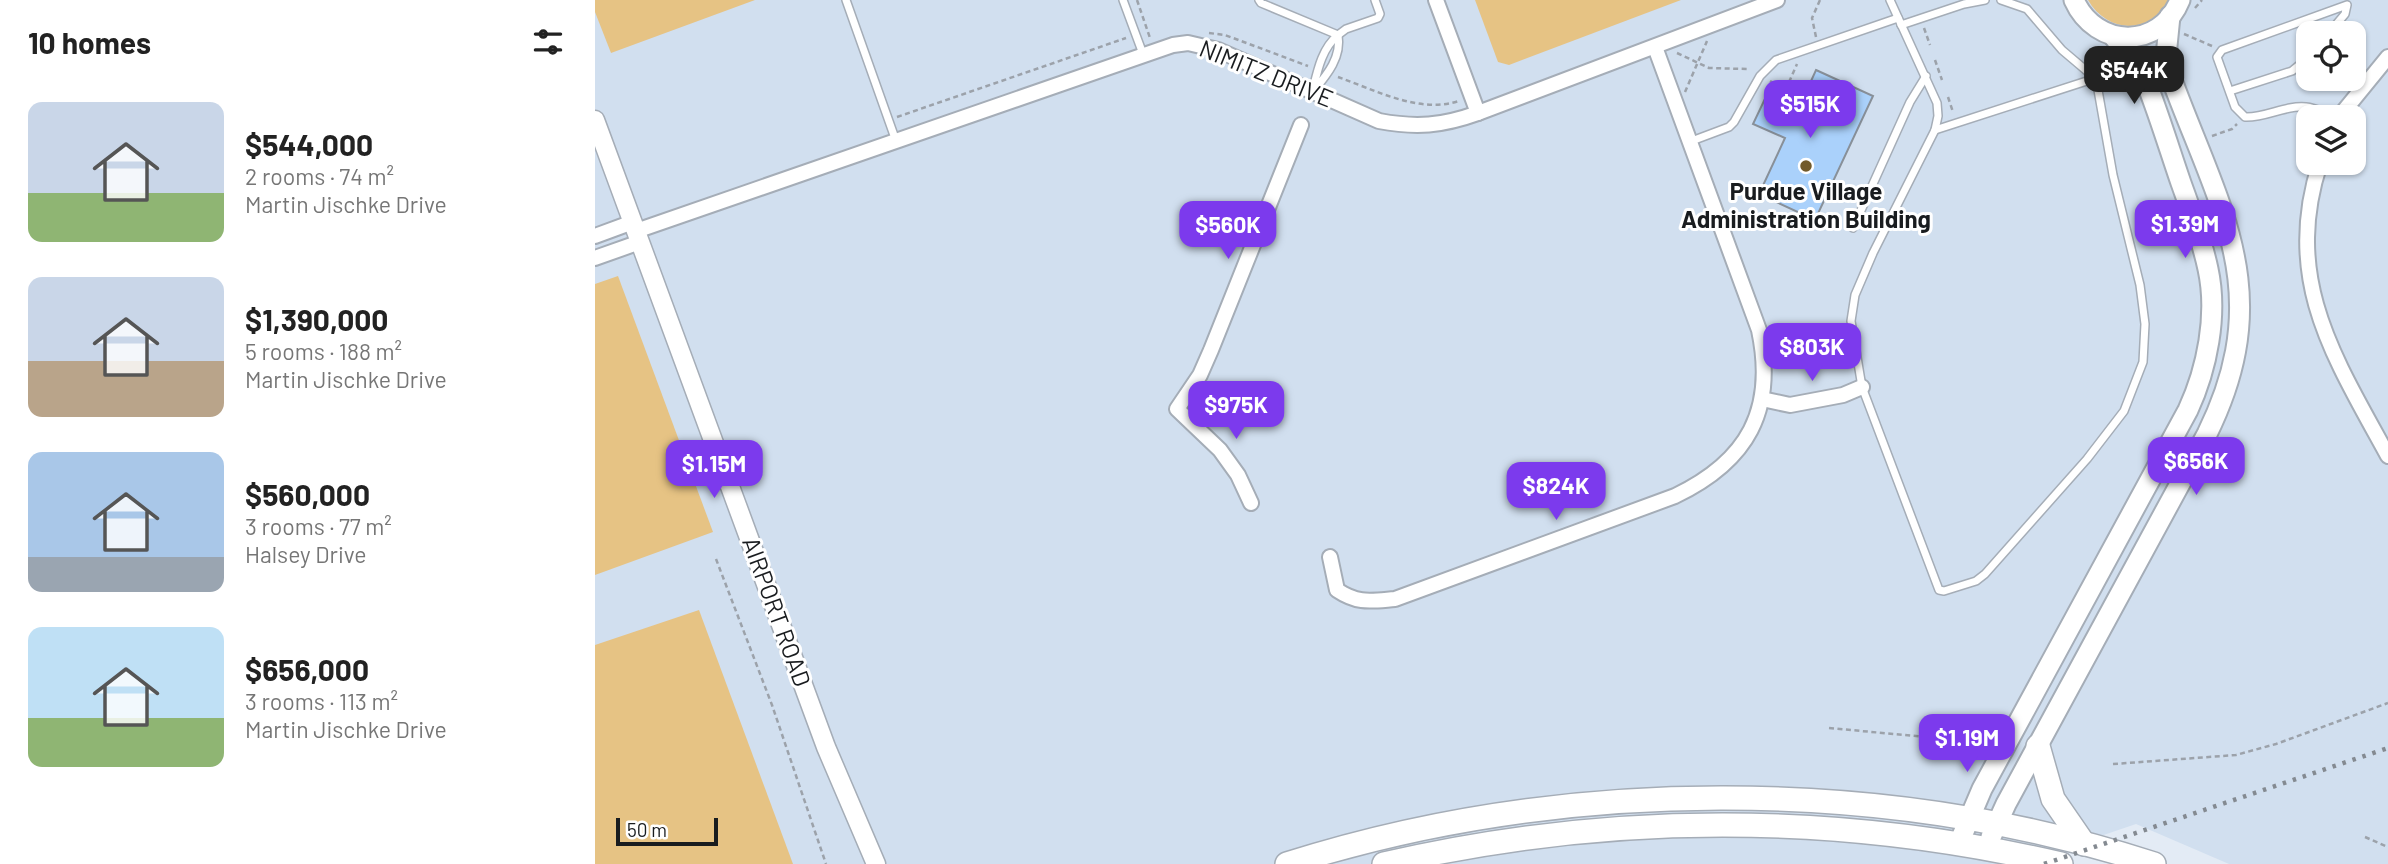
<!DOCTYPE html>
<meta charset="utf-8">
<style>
:root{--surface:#fff;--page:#f2f2f2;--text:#222;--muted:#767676;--accent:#7c3aed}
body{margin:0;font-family:Barlow,sans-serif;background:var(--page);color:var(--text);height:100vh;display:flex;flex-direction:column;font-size:26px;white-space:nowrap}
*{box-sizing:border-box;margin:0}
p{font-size:23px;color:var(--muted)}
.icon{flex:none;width:38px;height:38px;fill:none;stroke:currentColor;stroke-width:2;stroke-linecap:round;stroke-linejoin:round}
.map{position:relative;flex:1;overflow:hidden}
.details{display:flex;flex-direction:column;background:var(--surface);width:595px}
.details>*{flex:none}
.fabs{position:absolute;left:1701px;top:21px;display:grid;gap:14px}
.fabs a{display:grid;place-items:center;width:70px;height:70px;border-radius:14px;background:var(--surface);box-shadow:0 2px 5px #0004;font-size:35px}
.scale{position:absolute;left:21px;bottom:18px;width:102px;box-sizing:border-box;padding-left:7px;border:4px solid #191c1f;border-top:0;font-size:19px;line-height:24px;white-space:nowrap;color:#191c1f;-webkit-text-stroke:5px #fff;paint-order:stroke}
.price{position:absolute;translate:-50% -60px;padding:0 16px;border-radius:14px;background:var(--accent);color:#fff;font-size:23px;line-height:46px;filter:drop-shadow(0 2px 4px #0008)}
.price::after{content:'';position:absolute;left:50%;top:42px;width:21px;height:16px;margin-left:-10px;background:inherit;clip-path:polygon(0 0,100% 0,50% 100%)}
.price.current{background:#222;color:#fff}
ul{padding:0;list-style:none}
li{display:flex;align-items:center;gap:21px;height:175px;padding:0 28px}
li span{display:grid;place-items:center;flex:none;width:196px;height:140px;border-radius:14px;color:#555}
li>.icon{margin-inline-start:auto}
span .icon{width:84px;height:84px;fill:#fffc;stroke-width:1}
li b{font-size:30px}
h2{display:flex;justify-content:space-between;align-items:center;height:84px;padding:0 28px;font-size:30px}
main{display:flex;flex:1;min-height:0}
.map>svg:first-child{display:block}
.built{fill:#d1dfef;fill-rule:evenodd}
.green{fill:#e6c384}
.building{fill:#aad1fb;stroke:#889099;stroke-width:2}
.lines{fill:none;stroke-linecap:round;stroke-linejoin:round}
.service-casing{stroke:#a5adb7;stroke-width:10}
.minor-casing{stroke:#a5adb7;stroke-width:18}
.tertiary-casing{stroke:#a5adb7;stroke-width:21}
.secondary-casing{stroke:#a5adb7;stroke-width:23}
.primary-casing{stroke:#a5adb7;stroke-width:26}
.path{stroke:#9ca2aa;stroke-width:2.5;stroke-dasharray:5 3.5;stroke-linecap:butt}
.service{stroke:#fff;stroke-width:7}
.minor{stroke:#fff;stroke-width:14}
.tertiary{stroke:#fff;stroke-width:18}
.secondary{stroke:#fff;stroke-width:19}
.primary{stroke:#fff;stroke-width:23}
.rail{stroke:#848a91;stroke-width:4.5;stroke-dasharray:3.5 7;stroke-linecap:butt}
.poi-dot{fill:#725a2a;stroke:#fff;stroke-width:2.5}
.labels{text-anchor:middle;stroke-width:6;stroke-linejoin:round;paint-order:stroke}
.street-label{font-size:24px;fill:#191c1f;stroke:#fff}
.poi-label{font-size:24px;font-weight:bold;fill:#191c1f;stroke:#fff}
</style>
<main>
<section class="details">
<h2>10 homes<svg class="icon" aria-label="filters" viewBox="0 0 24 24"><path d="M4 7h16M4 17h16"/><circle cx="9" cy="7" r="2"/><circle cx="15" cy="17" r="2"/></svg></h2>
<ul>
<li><span style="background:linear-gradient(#c9d6e8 65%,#8fb573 0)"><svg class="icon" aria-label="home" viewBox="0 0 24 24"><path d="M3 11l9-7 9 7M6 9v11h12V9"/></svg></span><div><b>$544,000</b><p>2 rooms · 74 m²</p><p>Martin Jischke Drive</p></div></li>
<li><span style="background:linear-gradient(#c9d6e8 60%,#b9a48a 0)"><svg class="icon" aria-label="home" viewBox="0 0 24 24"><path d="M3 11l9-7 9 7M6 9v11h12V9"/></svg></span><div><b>$1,390,000</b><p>5 rooms · 188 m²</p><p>Martin Jischke Drive</p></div></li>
<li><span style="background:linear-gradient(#a9c7e8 75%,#9aa5b1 0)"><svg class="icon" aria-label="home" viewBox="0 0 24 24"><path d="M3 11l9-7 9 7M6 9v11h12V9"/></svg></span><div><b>$560,000</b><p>3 rooms · 77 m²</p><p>Halsey Drive</p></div></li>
<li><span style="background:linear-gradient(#bfe0f5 65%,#8fb573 0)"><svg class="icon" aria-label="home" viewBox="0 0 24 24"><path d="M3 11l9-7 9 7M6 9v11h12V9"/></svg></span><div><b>$656,000</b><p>3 rooms · 113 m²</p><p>Martin Jischke Drive</p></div></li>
</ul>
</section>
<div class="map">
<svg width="1793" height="864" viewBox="0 0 1793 864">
<rect width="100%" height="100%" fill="#e3ebf5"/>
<!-- built -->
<path class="built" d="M0,0H1793V864H1634L1541,824L1423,864H0ZM1713,33H1759V79H1713ZM1713,117H1759V163H1713Z"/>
<!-- green -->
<g class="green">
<path d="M0,0H160L16,53L0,12Z"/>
<path d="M880,0H1086L914,65L903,62Z"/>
<path d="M1493,0H1573C1555,36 1512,33 1493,0Z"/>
<path d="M23,276L118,532L0,575V284Z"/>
<path d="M104,610L198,864H0V645Z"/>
</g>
<!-- building -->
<path class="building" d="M1221,70L1278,96L1220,220L1164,194L1190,138L1158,124L1177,84L1195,92L1202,112Z"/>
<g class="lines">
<!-- service casing -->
<g class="service-casing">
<g id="service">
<path d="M251,0L301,141"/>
<path d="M528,0L548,54"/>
<path d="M664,0L666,3L743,35L751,29L783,18L785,14L780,0"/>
<path d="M1295,0L1342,103L1343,116L1340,130L1278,253L1260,295L1256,321L1267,387L1344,590L1349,591L1381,581L1390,574L1492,459L1529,411L1548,362L1550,324L1545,285L1518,175L1503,90L1493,72L1467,50L1432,9L1406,0"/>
<path d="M1306,25L1369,4L1390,0"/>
<path d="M1734,33L1750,14L1752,5L1627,50L1622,57L1640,107L1650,117C1671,118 1690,105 1711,107C1721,108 1732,114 1743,117"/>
<path d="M743,35C747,58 731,76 717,93C722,73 726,49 743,35Z"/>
<path d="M1635,91L1697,71L1713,58"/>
<path d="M1340,130L1498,79"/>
<path d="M1094,142L1134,127L1139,122L1165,76L1181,60L1303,18"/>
<path d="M1258,228L1315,102L1331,76"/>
</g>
</g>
<!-- minor casing -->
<g class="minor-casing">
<g id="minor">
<path d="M841,0L883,113"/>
<path d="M1744,117L1793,57"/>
<path d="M1725,163C1687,279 1739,357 1793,456"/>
<path d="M41,231L578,45L593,43L623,50L784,121C821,128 847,126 883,113L1182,0"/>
<path d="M0,236L38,222"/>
<path d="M0,258L45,242"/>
<path d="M1167,399L1195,405L1248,395L1267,387"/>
<path d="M656,503L643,475L625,450L582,409L605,375L616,350L706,125"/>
<path d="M735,557L742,590C763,604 775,601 800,599L1080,496C1153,461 1181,410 1164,330L1060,47"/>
</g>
</g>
<!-- tertiary casing -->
<g class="tertiary-casing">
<path id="tertiary" d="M0,120L231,747L281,864"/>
</g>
<!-- secondary casing -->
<g class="secondary-casing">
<g id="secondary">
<path d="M1479,0C1501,49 1565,50 1585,0"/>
<path d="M1396,837L1411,804L1612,434C1683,290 1623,207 1574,72L1571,56L1575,16"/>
<path d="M1364,843L1387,789L1593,410C1612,369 1623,315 1613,269C1607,240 1596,211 1586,183C1575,151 1565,118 1553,87L1542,66L1519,37"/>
</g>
</g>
<!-- primary casing -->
<g class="primary-casing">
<g id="primary">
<path d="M1443,746L1458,799L1489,844"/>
<path d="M692,864C966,777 1286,775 1559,864"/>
<path d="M789,864C1013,812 1242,812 1466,864"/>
</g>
</g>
<!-- path -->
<g class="path">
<path d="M542,0L555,38"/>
<path d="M1600,8L1607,0"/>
<path d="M1329,28L1335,45"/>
<path d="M614,33L630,35L713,66"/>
<path d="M1589,34L1617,46"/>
<path d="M1221,37L1217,18L1225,0"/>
<path d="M1082,53L1114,68L1152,69"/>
<path d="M1340,60L1347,80"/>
<path d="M743,77C780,90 824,114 864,101"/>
<path d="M1175,81L1191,89L1202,64"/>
<path d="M1512,85L1528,76"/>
<path d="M1090,92L1112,41"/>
<path d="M1353,97L1358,112"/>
<path d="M302,117L531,38"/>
<path d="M1617,136L1637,129L1642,124"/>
<path d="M121,559L177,705L231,864"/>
<path d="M1234,728L1342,738L1392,747"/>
<path d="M1518,764L1641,755L1681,744L1793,703"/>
<path d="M1770,837L1793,847"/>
</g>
<!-- service -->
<use href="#service" class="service"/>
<!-- minor -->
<use href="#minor" class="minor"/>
<!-- tertiary -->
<use href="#tertiary" class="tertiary"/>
<!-- secondary -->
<use href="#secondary" class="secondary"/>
<!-- primary -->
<use href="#primary" class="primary"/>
<!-- rail -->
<path class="rail" d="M1449,864L1793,748"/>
</g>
<!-- markers -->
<circle class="poi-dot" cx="1211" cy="166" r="7"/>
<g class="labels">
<!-- street labels -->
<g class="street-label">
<text transform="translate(671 74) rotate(22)" y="8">NIMITZ DRIVE</text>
<text transform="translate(181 612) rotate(70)" y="8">AIRPORT ROAD</text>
</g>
<!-- poi labels -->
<g class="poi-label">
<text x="1211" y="200">Purdue Village<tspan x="1211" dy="28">Administration Building</tspan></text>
</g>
</g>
</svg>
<div class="fabs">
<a><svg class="icon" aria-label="locate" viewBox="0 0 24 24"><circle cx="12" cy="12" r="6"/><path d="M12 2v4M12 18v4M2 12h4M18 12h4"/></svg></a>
<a><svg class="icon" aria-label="layers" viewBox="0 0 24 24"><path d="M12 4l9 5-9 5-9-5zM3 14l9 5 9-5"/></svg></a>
</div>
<div class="scale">50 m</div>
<b class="price current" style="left:1539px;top:106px">$544K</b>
<b class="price" style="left:1215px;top:140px">$515K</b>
<b class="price" style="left:1590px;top:260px">$1.39M</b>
<b class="price" style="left:633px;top:261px">$560K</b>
<b class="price" style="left:1217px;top:383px">$803K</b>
<b class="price" style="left:641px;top:441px">$975K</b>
<b class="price" style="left:1601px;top:497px">$656K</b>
<b class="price" style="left:119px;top:500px">$1.15M</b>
<b class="price" style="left:961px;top:522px">$824K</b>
<b class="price" style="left:1372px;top:774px">$1.19M</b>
</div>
</main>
